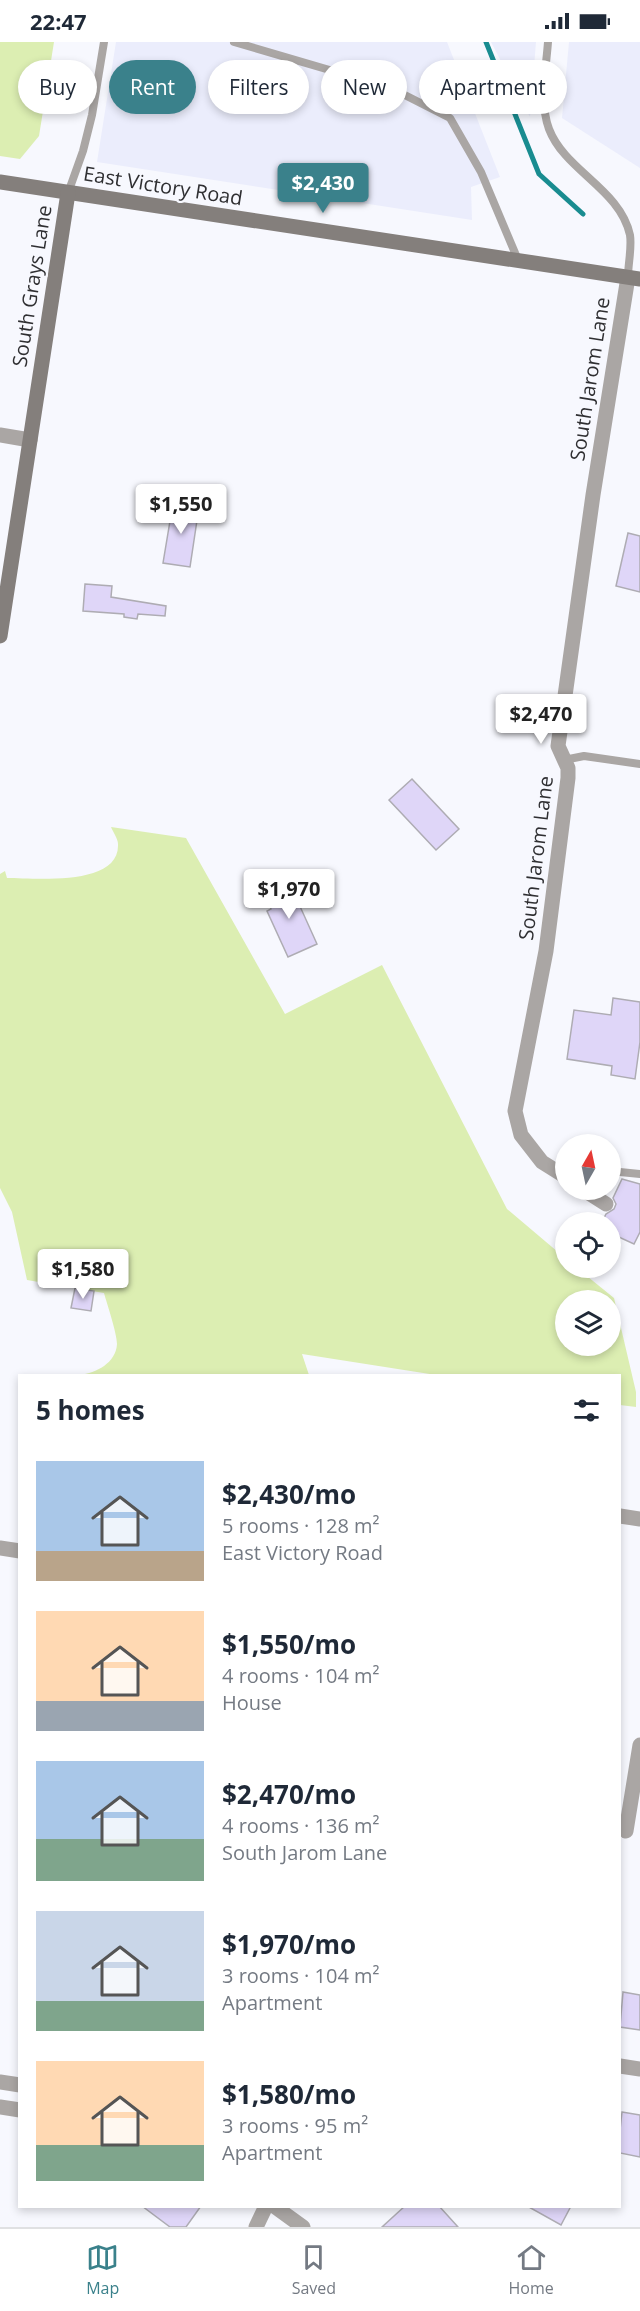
<!DOCTYPE html>
<meta charset="utf-8">
<style>
:root{--surface:#fff;--page:#f2f2f3;--text:#1f2937;--muted:#747a83;--line:#e0e1e3;--accent:#3a818b}
body{margin:0;font-family:"Open Sans",sans-serif;background:var(--page);color:var(--text);height:100vh;display:flex;flex-direction:column;font-size:22px;white-space:nowrap}
*{box-sizing:border-box;margin:0}
p{font-size:20px;color:var(--muted)}
.icon{flex:none;width:33px;height:33px;fill:none;stroke:currentColor;stroke-width:2;stroke-linecap:round;stroke-linejoin:round}
.map{position:relative;flex:1;overflow:hidden}
.details{position:absolute;left:18px;top:1332px;width:603px;height:834px;display:flex;flex-direction:column;background:var(--surface);border-radius:0px;box-shadow:0 3px 9px #0003}
.details>*{flex:none}
.hud{position:absolute;left:18px;top:18px;width:604px;height:54px;display:flex;gap:12px}
.needle{width:39px;rotate:9deg}
.buttons{position:absolute;left:555px;top:1092px;display:grid;gap:12px}
.buttons a{display:grid;place-items:center;width:66px;height:66px;border-radius:50%;background:var(--surface);box-shadow:0 3px 9px #0003;font-size:30px}
.price{position:absolute;translate:-50% -51px;padding:0 14px;border-radius:6px;background:#fff;color:#222;font-size:20px;line-height:39px;filter:drop-shadow(0 2px 3px #0008)}
.price::after{content:'';position:absolute;left:50%;top:36px;width:18px;height:14px;margin-left:-9px;background:inherit;clip-path:polygon(0 0,100% 0,50% 100%)}
.price.current{background:var(--accent);color:#fff}
ul{padding:0;list-style:none}
li{display:flex;align-items:center;gap:18px;height:150px;padding:0 18px}
li span{display:grid;place-items:center;flex:none;width:168px;height:120px;border-radius:0px;color:#555}
li>.icon{margin-inline-start:auto}
span .icon{width:72px;height:72px;fill:#fffc;stroke-width:1}
li b{font-size:26px}
h2{display:flex;justify-content:space-between;align-items:center;height:72px;padding:0 18px;font-size:26px}
.pill{padding:0 21px;border-radius:27px;background:var(--surface);box-shadow:0 3px 9px #0003;font-size:21px;line-height:54px}
.pill.current{background:var(--accent);color:#fff}
.status{display:flex;justify-content:space-between;align-items:center;height:42px;padding:0 30px;background:var(--surface);direction:ltr}
.status svg{height:16px;fill:currentColor}
.dock{display:flex;justify-content:space-around;align-items:center;height:84px;border-top:2px solid var(--line);background:var(--surface);font-size:16px;color:var(--muted)}
.dock a{display:grid;justify-items:center;gap:3px}
.dock .current{color:var(--accent)}
.map>svg:first-child{display:block}
.built{fill:#ebedfc}
.green{fill:#dceeb2;fill-rule:evenodd}
.lines{fill:none;stroke-linecap:round;stroke-linejoin:round}
.stream{stroke:#198c90;stroke-width:5}
.building{fill:#dfd6f8;stroke:#aeacb3;stroke-width:1.5}
.lane{stroke:#aaa6a4;stroke-width:8}
.street{stroke:#aaa6a4;stroke-width:15}
.secondary{stroke:#847f7c;stroke-width:15}
.labels{text-anchor:middle;stroke-width:4.5;stroke-linejoin:round;paint-order:stroke}
.street-label{font-size:20px;fill:#2f2f32;stroke:#f7f8fe}
</style>
<div class="status"><b>22:47</b><svg viewBox="0 0 49 12"><path d="M0 12V9h3v3zM5 12V6h3v6zM10 12V3h3v9zM15 12V0h3v12zM26 1h20v11H26zM47 4h2v5h-2z"/></svg></div>
<div class="map">
<svg width="640" height="2185" viewBox="0 0 640 2185">
<rect width="100%" height="100%" fill="#f7f8fe"/>
<!-- built -->
<g class="built">
<path d="M116,0H447L500,135L471,145L472,178L97,120Z"/>
<path d="M491,0H536L530,75Z"/>
<path d="M569,0H640V126L562,76Z"/>
</g>
<!-- green -->
<g class="green">
<path d="M0,0H54L39,94L20,117L0,114Z"/>
<path d="M111,785L186,796L285,972L382,923L507,1167L565,1216L566,1226H577L614,1256L636,1350V1365L620,1363V1334L436,1333L302,1312L309,1333H80C96,1331 116,1321 117,1302C117,1291 107,1262 104,1251L27,1238L12,1170L0,1146V832L5,829L7,836C35,836 120,845 118,802C118,797 113,790 111,785ZM566,1258H610V1304H566Z"/>
</g>
<g class="lines">
<!-- stream -->
<path class="stream" d="M486,0L539,132L583,172"/>
</g>
<!-- building -->
<g class="building">
<path d="M173,461L199,465L190,525L163,521Z"/>
<path d="M628,491L640,494V550L616,544Z"/>
<path d="M85,542L112,544L111,555L166,564L165,574L138,572L137,577L124,575V572L83,569Z"/>
<path d="M412,737L459,787L436,808L389,758Z"/>
<path d="M289,840L317,902L288,915L267,869L271,867L264,851Z"/>
<path d="M613,956L640,960V1000L635,1037L611,1033L612,1024L567,1017L574,968L611,973Z"/>
<path d="M622,1137L640,1142V1190L634,1202L610,1191V1180H602L606,1172L614,1167L616,1162L613,1156Z"/>
<path d="M75,1246L94,1249L91,1269L71,1266Z"/>
<path d="M623,1950L640,1953V1988L620,1985Z"/>
<path d="M622,2070L640,2073V2115L620,2111V2088Z"/>
<path d="M142,2164H201L186,2185H170Z"/>
<path d="M405,2164H439L458,2185H382Z"/>
<path d="M527,2164H571L561,2183Z"/>
</g>
<g class="lines">
<!-- lane -->
<g class="lane">
<path d="M234,0L391,46L450,76L481,130L518,218"/>
<path d="M548,0C546,28 539,60 549,87C565,129 620,147 630,193C632,206 628,222 628,235"/>
<path d="M68,151L83,109L92,73L104,0"/>
<path d="M564,718L584,714L640,722"/>
<path d="M610,1129L640,1132"/>
</g>
<!-- street -->
<g class="street">
<path d="M0,393L30,398"/>
<path d="M566,1135L542,1120L521,1093L515,1069L546,909L568,736V726L558,704L593,453L628,235"/>
<path d="M584,1148L606,1162"/>
<path d="M620,1474L640,1477"/>
<path d="M0,1506L20,1509"/>
<path d="M626,1789L640,1703"/>
<path d="M620,2024L640,2027"/>
<path d="M0,2040L20,2043"/>
<path d="M0,2065L20,2068"/>
<path d="M274,2164L303,2185"/>
<path d="M256,2185L266,2164"/>
</g>
<!-- secondary -->
<g class="secondary">
<path d="M0,140L640,237"/>
<path d="M0,594L68,151"/>
</g>
</g>
<g class="labels">
<!-- street labels -->
<g class="street-label">
<text transform="translate(163 144) rotate(9)" y="7">East Victory Road</text>
<text transform="translate(32 244) rotate(-81)" y="7">South Grays Lane</text>
<text transform="translate(590 337) rotate(-81)" y="7">South Jarom Lane</text>
<text transform="translate(536 816) rotate(-83)" y="7">South Jarom Lane</text>
</g>
</g>
</svg>
<div class="buttons">
<a><svg class="needle" viewBox="-14 -14 28 28"><path d="M0-13l5 13h-10z" fill="#e53935"/><path d="M0 13l5-13h-10z" fill="#747a83"/></svg></a>
<a><svg class="icon" aria-label="locate" viewBox="0 0 24 24"><circle cx="12" cy="12" r="6"/><path d="M12 2v4M12 18v4M2 12h4M18 12h4"/></svg></a>
<a><svg class="icon" aria-label="layers" viewBox="0 0 24 24"><path d="M12 4l9 5-9 5-9-5zM3 14l9 5 9-5"/></svg></a>
</div>
<b class="price current" style="left:323px;top:172px">$2,430</b>
<b class="price" style="left:181px;top:493px">$1,550</b>
<b class="price" style="left:541px;top:703px">$2,470</b>
<b class="price" style="left:289px;top:878px">$1,970</b>
<b class="price" style="left:83px;top:1258px">$1,580</b>
<div class="hud">
<a class="pill">Buy</a>
<a class="pill current">Rent</a>
<a class="pill">Filters</a>
<a class="pill">New</a>
<a class="pill">Apartment</a>
</div>
<section class="details">
<h2>5 homes<svg class="icon" aria-label="filters" viewBox="0 0 24 24"><path d="M4 7h16M4 17h16"/><circle cx="9" cy="7" r="2"/><circle cx="15" cy="17" r="2"/></svg></h2>
<ul>
<li><span style="background:linear-gradient(#a9c7e8 75%,#b9a48a 0)"><svg class="icon" aria-label="home" viewBox="0 0 24 24"><path d="M3 11l9-7 9 7M6 9v11h12V9"/></svg></span><div><b>$2,430/mo</b><p>5 rooms · 128 m²</p><p>East Victory Road</p></div></li>
<li><span style="background:linear-gradient(#ffd9b3 75%,#9aa5b1 0)"><svg class="icon" aria-label="home" viewBox="0 0 24 24"><path d="M3 11l9-7 9 7M6 9v11h12V9"/></svg></span><div><b>$1,550/mo</b><p>4 rooms · 104 m²</p><p>House</p></div></li>
<li><span style="background:linear-gradient(#a9c7e8 65%,#7fa58c 0)"><svg class="icon" aria-label="home" viewBox="0 0 24 24"><path d="M3 11l9-7 9 7M6 9v11h12V9"/></svg></span><div><b>$2,470/mo</b><p>4 rooms · 136 m²</p><p>South Jarom Lane</p></div></li>
<li><span style="background:linear-gradient(#c9d6e8 75%,#7fa58c 0)"><svg class="icon" aria-label="home" viewBox="0 0 24 24"><path d="M3 11l9-7 9 7M6 9v11h12V9"/></svg></span><div><b>$1,970/mo</b><p>3 rooms · 104 m²</p><p>Apartment</p></div></li>
<li><span style="background:linear-gradient(#ffd9b3 70%,#7fa58c 0)"><svg class="icon" aria-label="home" viewBox="0 0 24 24"><path d="M3 11l9-7 9 7M6 9v11h12V9"/></svg></span><div><b>$1,580/mo</b><p>3 rooms · 95 m²</p><p>Apartment</p></div></li>
</ul>
</section>
</div>
<nav class="dock">
<a class="current"><svg class="icon" aria-label="map" viewBox="0 0 24 24"><path d="M3 6l6-2 6 2 6-2v14l-6 2-6-2-6 2zM9 4v14M15 6v14"/></svg>Map</a>
<a><svg class="icon" aria-label="saved" viewBox="0 0 24 24"><path d="M7 4h10v16l-5-4-5 4z"/></svg>Saved</a>
<a><svg class="icon" aria-label="home" viewBox="0 0 24 24"><path d="M3 11l9-7 9 7M6 9v11h12V9"/></svg>Home</a>
</nav>
